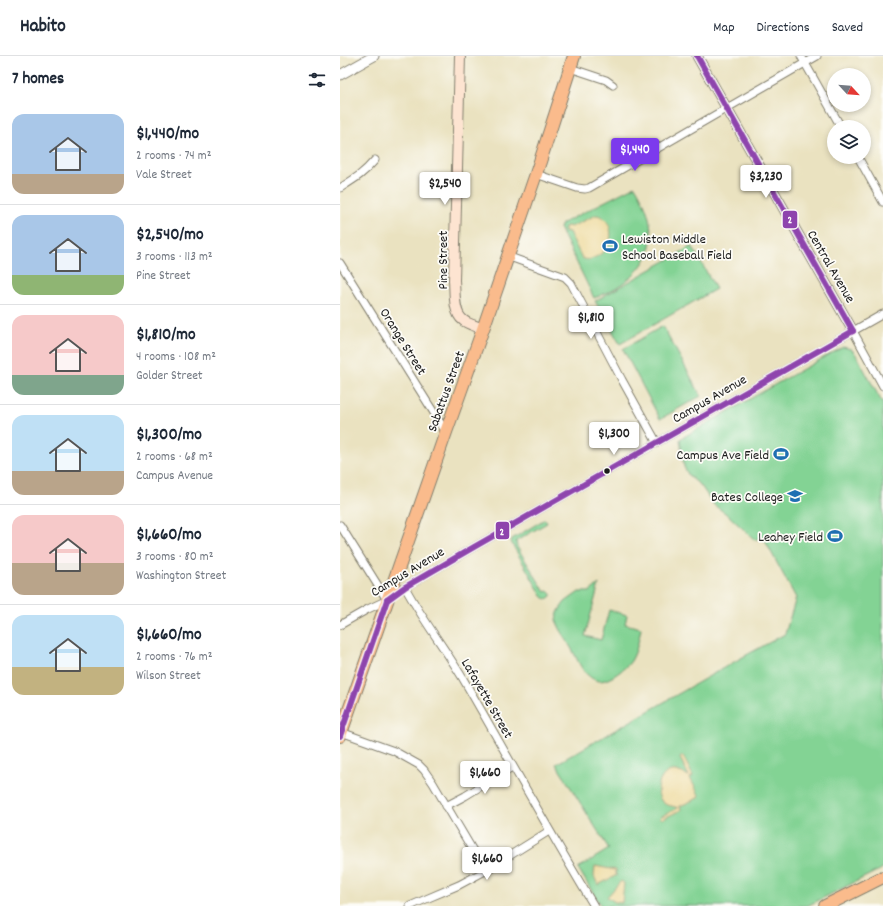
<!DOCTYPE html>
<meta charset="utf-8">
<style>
:root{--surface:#fff;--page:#f6f6f7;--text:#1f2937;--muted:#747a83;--line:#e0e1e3;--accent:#7c3aed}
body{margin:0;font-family:Dekko,sans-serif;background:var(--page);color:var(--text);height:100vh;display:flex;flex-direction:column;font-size:15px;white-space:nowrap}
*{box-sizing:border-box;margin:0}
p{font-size:13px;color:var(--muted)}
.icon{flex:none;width:22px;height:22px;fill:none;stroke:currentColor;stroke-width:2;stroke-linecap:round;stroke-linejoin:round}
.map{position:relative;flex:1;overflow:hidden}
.sheet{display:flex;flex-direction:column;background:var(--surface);width:340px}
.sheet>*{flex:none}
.needle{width:26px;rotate:116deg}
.buttons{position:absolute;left:487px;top:12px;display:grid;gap:8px}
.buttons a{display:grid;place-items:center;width:44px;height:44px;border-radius:50%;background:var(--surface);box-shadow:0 2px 6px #0003;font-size:20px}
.price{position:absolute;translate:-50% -34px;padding:0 9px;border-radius:4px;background:#fff;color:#222;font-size:13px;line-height:26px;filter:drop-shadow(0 1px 2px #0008)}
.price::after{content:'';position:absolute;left:50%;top:24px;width:12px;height:9px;margin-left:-6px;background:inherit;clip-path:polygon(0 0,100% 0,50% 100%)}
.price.on{background:var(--accent);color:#fff}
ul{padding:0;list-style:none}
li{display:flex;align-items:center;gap:12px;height:100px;padding:0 12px}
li+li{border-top:1px solid var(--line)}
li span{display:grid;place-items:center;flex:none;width:112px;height:80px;border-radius:12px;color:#555}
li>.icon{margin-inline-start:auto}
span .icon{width:48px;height:48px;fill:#fffc;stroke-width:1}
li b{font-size:17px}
h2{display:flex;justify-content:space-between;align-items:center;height:48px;padding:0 12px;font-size:17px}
header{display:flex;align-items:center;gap:24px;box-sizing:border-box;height:56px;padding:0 20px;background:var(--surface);border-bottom:1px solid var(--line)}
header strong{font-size:19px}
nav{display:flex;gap:22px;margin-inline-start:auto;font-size:14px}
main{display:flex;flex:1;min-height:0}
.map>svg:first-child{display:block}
.green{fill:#83d394;stroke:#507858}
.sand{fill:#eeda9e;stroke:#857b5d}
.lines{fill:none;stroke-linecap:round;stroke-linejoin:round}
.minor-casing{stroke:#837f6e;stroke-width:9}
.tertiary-casing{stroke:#837f6e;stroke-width:11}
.secondary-casing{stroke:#837f6e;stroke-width:12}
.primary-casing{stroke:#837f6e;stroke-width:14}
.minor{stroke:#fff;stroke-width:7}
.tertiary{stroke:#fff;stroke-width:9}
.secondary{stroke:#fde4d1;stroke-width:10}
.primary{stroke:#fabb8c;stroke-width:12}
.bus-1-casing{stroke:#fdfcf7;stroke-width:9}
.bus-1{stroke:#8e44ad;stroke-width:6}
.bus-dot{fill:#1c1c1c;stroke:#fdfcf7;stroke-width:1.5}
.labels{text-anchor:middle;stroke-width:3.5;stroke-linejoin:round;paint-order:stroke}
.poi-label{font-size:14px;fill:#1c1c1c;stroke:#fdfcf7;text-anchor:end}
.street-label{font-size:14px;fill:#1c1c1c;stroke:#fdfcf7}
.line-badge{stroke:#fdfcf7;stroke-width:1.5}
.badge-label{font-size:11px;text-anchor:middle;font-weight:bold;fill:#fff}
</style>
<header>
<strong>Habito</strong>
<nav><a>Map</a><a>Directions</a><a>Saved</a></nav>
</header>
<main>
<section class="sheet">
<h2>7 homes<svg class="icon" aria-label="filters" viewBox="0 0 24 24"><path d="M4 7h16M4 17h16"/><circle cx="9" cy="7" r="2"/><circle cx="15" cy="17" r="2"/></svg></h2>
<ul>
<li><span style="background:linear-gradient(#a9c7e8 75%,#b9a48a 0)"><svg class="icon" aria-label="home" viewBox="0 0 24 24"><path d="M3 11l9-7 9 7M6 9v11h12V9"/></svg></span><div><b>$1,440/mo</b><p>2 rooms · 74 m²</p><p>Vale Street</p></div></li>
<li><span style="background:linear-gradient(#a9c7e8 75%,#8fb573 0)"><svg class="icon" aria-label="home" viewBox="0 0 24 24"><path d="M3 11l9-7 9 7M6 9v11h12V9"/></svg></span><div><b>$2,540/mo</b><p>3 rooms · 113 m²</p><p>Pine Street</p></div></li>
<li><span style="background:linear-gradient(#f6c9c9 75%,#7fa58c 0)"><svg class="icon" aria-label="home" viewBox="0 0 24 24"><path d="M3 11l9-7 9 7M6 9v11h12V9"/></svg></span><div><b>$1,810/mo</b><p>4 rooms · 108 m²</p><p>Golder Street</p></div></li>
<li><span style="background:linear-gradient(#bfe0f5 70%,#b9a48a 0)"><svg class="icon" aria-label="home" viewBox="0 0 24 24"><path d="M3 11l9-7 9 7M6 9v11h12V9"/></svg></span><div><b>$1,300/mo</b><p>2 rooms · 68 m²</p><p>Campus Avenue</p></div></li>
<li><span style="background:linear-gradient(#f6c9c9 60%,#b9a48a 0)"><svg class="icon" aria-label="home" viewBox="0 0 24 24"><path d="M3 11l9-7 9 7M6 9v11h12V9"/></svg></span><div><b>$1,660/mo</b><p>3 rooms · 80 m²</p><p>Washington Street</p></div></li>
<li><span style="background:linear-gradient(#bfe0f5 65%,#c2b280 0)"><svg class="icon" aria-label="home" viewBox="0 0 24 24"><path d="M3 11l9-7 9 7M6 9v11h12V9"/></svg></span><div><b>$1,660/mo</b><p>2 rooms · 76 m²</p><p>Wilson Street</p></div></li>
</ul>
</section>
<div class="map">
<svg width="543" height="850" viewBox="0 0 543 850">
<rect width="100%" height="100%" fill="#fdfcf7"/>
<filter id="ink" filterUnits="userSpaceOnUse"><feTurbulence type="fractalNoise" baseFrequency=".025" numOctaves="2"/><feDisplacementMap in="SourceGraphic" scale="8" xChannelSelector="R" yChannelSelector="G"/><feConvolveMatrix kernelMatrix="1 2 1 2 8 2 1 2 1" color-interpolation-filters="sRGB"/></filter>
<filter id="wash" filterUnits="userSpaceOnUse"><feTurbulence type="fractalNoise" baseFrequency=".012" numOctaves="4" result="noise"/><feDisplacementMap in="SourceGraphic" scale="16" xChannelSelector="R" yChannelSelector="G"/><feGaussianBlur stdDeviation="0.9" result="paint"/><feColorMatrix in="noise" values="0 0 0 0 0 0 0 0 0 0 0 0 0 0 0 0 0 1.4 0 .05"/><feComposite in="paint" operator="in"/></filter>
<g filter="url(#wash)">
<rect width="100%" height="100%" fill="#eae2c0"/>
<!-- green -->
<g class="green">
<path d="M295,130C312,157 321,193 294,218C283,229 269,236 254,242L220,172L222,168L227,165Z"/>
<path d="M352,190L376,233L280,288L255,245Z"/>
<path d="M323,270L361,340L320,363L283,293Z"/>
<path d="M503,291L511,293L515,297L543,348V812L467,850H261L238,812L269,793L216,708L401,602L445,578L456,542L423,481L415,484L388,459L374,449L361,430L349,420L344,411L340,383L436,328Z"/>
<path d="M205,463L207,467L176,485L177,491L205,536L207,535L209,536L211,538V540C208,543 205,544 202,540L171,486L172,483Z"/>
<path d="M259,528L245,580L261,584L269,554L287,559L285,568L301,572C299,583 297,595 291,605C286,612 270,625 260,625C257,625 252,623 249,620C242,615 238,605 234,597C228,586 221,576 216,564L217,559L220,553L225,546L239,536H249L253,533Z"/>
</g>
<!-- sand -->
<g class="sand">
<path d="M256,159C270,160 274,179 268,190C265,195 260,199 254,202C250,204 246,204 242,202L229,176L225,175V171L228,170L231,171Z"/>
<path d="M343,700L353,720L350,722L359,739L358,742L340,750L341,754L322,763L320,761L338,752C334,750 329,750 325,748C311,739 320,712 336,715C340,716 345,718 349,720L340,702Z"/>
<path d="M255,810L276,814L277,815H275V818L277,819L258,829L254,820Z"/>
<path d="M281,825L284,827L282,847L275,846L267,841Z"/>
</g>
</g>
<g filter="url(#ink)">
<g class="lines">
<!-- minor casing -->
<g class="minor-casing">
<g id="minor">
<path d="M461,0L501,71"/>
<path d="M230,12L266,24L273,29"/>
<path d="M518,101L543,146"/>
<path d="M196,118L237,132L245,133L249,132L477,0"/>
<path d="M0,132C16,122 23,118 35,104"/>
<path d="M167,200L225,221L231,227L282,324L317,387"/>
<path d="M0,207L106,376"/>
<path d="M513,275L543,330"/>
<path d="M0,469L47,544"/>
<path d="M65,531C82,563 104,591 122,621C166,697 209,775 254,850"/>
<path d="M0,569L28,553L43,546L65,531L134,491L543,258"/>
<path d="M1,676L54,695L79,709L84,714L93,727L145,815"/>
<path d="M106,750L125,740L172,711"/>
<path d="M70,850L86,843L119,829L145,815L209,775"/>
</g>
</g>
<!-- tertiary casing -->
<g class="tertiary-casing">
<g id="tertiary">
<path d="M357,0L513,275"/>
<path d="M0,19L34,0"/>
</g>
</g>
<!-- secondary casing -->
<g class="secondary-casing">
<path id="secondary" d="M120,0L114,224C115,235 113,257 123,264C127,268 137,270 143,273"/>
</g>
<!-- primary casing -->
<g class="primary-casing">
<g id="primary">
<path d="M0,680L106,376L143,273L196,118L234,0"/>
<path d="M485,850L543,821"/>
</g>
</g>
<!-- minor -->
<use href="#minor" class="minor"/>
<!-- tertiary -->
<use href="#tertiary" class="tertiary"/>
<!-- secondary -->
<use href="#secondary" class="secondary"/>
<!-- primary -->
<use href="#primary" class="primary"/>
<!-- bus-1 casing -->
<g class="bus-1-casing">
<g id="bus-1">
<path d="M357,0L513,275"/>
<path d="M47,544L65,531L134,491L513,275"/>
<path d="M0,680L47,544"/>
</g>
</g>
<!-- bus-1 -->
<use href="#bus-1" class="bus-1"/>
</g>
</g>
<!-- icons -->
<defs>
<g id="stadium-bare" transform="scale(1.2)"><path d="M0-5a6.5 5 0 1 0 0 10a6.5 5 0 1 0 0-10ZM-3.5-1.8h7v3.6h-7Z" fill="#1f6fb2" stroke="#fdfcf7" stroke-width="2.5" paint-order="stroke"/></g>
<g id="university-bare" transform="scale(1.2)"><path d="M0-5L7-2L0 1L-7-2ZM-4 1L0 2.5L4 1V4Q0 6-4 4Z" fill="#1f6fb2" stroke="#fdfcf7" stroke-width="2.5" paint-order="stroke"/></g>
</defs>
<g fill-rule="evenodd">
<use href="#stadium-bare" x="270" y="190"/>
<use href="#stadium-bare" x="441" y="398"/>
<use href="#university-bare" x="455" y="440"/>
<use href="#stadium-bare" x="495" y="480"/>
</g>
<!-- markers -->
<circle class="bus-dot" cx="267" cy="415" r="3.5"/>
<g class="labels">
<!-- poi labels -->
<g class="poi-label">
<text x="282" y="187" text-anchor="start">Lewiston Middle<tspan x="282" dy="16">School Baseball Field</tspan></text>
<text x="429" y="403">Campus Ave Field</text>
<text x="443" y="445">Bates College</text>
<text x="483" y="485">Leahey Field</text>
</g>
<!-- street labels -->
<g class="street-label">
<text transform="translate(102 204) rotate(-90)" y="5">Pine Street</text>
<text transform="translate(492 210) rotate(60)" y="5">Central Avenue</text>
<text transform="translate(64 285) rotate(58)" y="5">Orange Street</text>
<text transform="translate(105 335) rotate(-70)" y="5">Sabattus Street</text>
<text transform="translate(369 342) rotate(-30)" y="5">Campus Avenue</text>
<text transform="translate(67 515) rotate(-31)" y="5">Campus Avenue</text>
<text transform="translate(148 642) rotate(60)" y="5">Lafayette Street</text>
</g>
</g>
<g class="line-badge">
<rect x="442" y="154" width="16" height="19" rx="4" fill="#8e44ad"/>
<rect x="155" y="465" width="15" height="19" rx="4" fill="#8e44ad"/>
</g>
<g class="badge-label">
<text x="450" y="167">2</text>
<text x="162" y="479">2</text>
</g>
</svg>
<div class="buttons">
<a><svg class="needle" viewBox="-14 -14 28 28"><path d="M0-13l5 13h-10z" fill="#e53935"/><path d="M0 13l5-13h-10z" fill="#747a83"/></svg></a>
<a><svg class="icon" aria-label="layers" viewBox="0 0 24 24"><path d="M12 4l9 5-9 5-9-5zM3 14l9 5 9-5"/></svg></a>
</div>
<b class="price on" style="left:295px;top:116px">$1,440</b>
<b class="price" style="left:426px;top:143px">$3,230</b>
<b class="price" style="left:105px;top:150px">$2,540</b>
<b class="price" style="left:251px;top:284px">$1,810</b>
<b class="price" style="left:274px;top:400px">$1,300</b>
<b class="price" style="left:145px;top:739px">$1,660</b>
<b class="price" style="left:147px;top:825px">$1,660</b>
</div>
</main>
